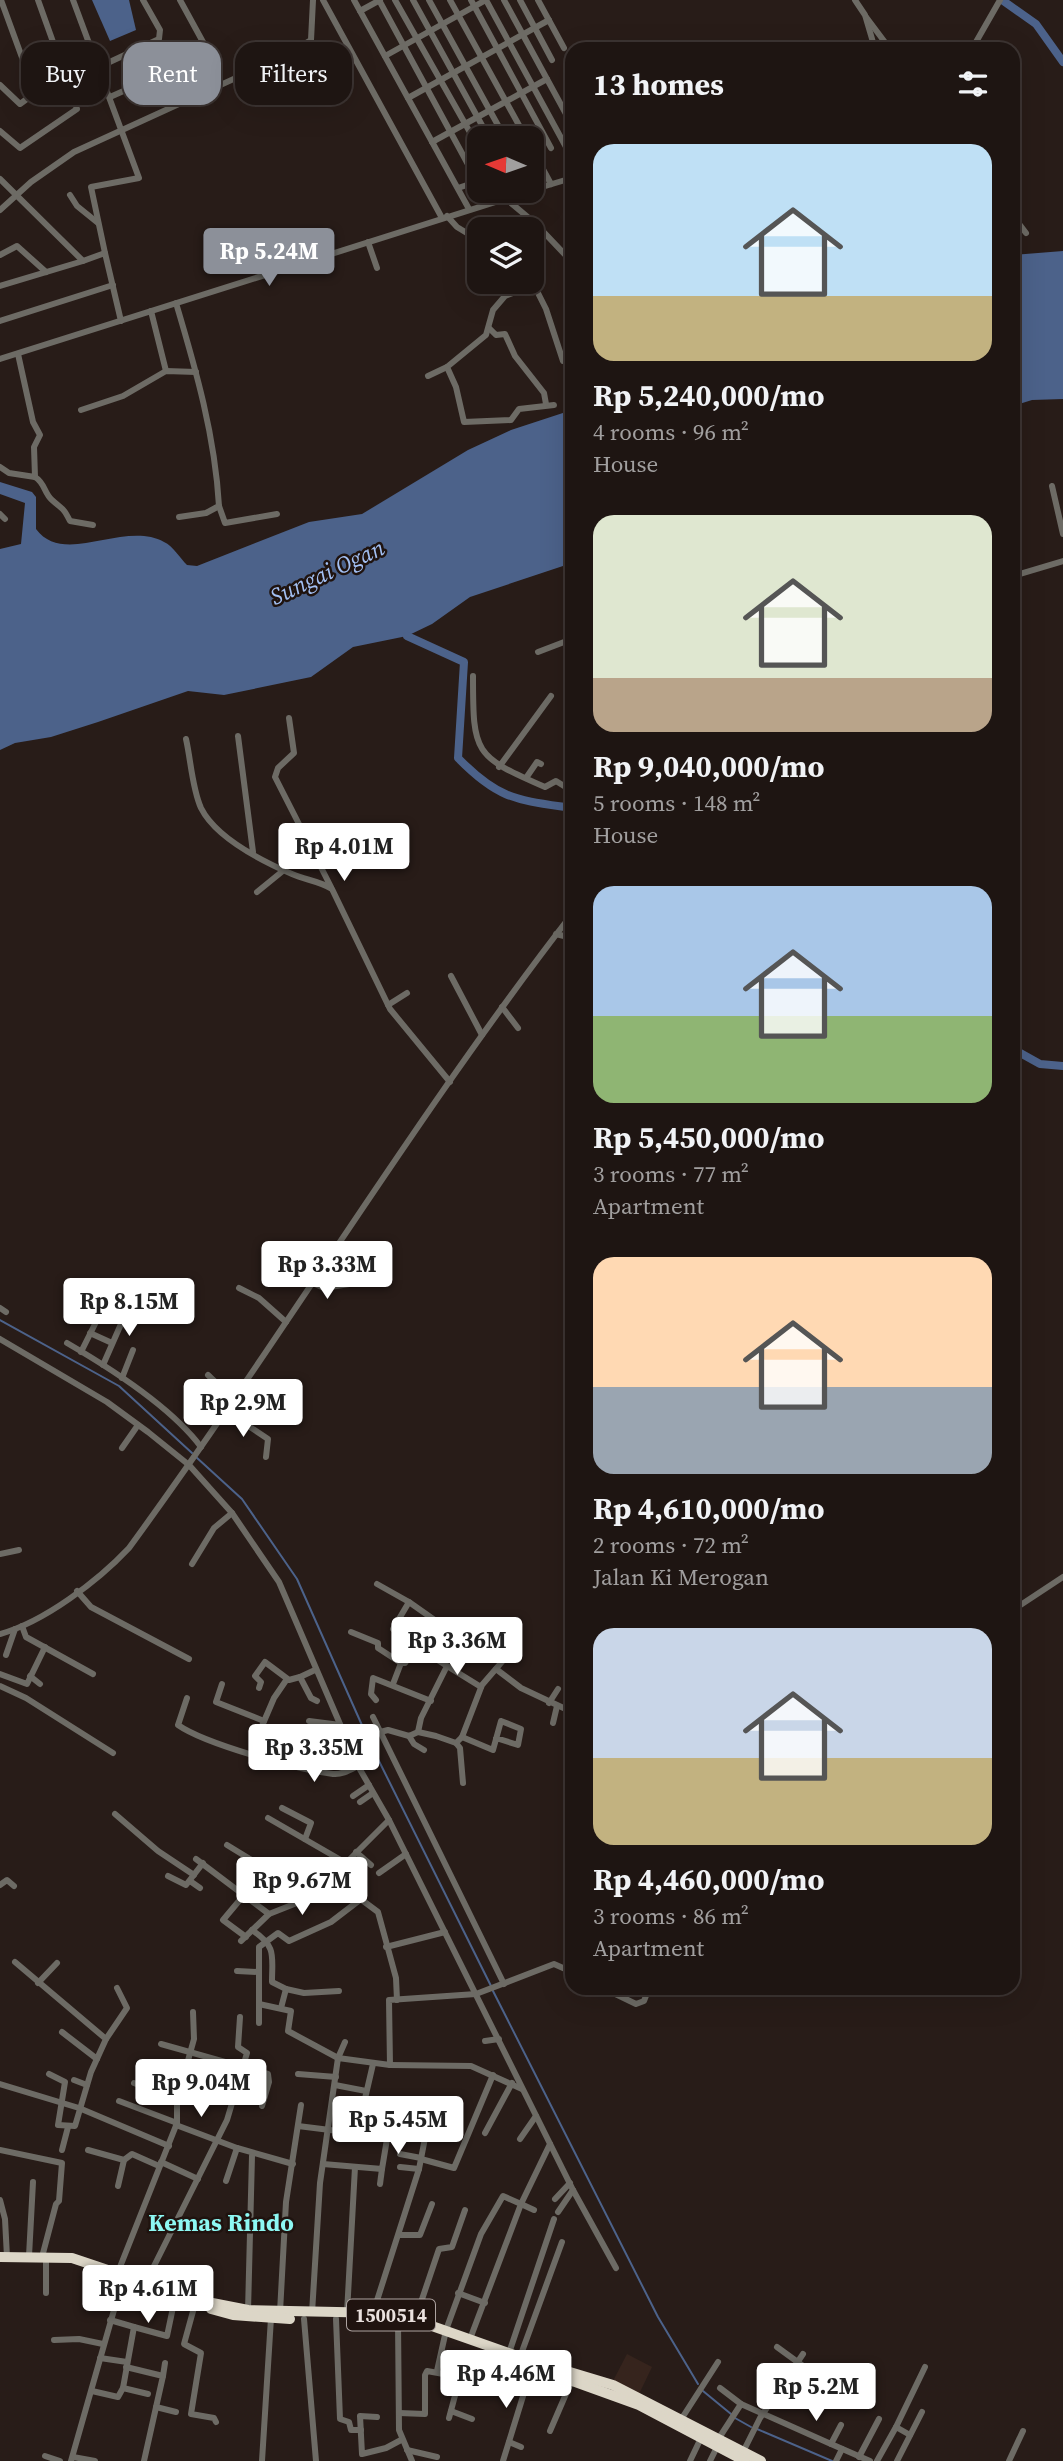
<!DOCTYPE html>
<meta charset="utf-8">
<style>
:root{--surface:#1e1512;--page:#261e1b;--text:#f1f3f6;--muted:#a19f9f;--line:#3c3432;--accent:#8c9099}
body{margin:0;font-family:"Source Serif 4",serif;background:var(--page);color:var(--text);height:100vh;display:flex;flex-direction:column;font-size:26px;white-space:nowrap}
*{box-sizing:border-box;margin:0}
p{font-size:23px;color:var(--muted)}
.icon{flex:none;width:38px;height:38px;fill:none;stroke:currentColor;stroke-width:2;stroke-linecap:round;stroke-linejoin:round}
.map{position:relative;flex:1;overflow:hidden}
.panel{position:absolute;left:565px;top:42px;width:455px;height:1953px;display:flex;flex-direction:column;background:var(--surface);border-radius:21px;box-shadow:0 7px 28px #0002,0 0 0 2px var(--line)}
.panel>*{flex:none}
.hud{position:absolute;left:21px;top:42px;width:439px;height:63px;display:flex;gap:14px}
.needle{width:46px;rotate:272deg}
.buttons{position:absolute;left:467px;top:126px;display:grid;gap:14px}
.buttons a{display:grid;place-items:center;width:77px;height:77px;border-radius:14px;background:var(--surface);box-shadow:0 7px 28px #0002,0 0 0 2px var(--line);font-size:35px}
.price{position:absolute;translate:-50% -60px;padding:0 16px;border-radius:7px;background:#fff;color:#222;font-size:23px;line-height:46px;filter:drop-shadow(0 2px 4px #0008)}
.price::after{content:'';position:absolute;left:50%;top:42px;width:21px;height:16px;margin-left:-10px;background:inherit;clip-path:polygon(0 0,100% 0,50% 100%)}
.price.current{background:var(--accent);color:#fff}
ul{padding:0;list-style:none}
li{display:grid;align-content:center;gap:14px;height:371px;padding:0 28px}
li span{display:grid;place-items:center;height:217px;border-radius:21px;color:#555}
li>.icon{margin-inline-start:auto}
span .icon{width:126px;height:126px;fill:#fffc;stroke-width:1}
li b{font-size:30px}
h2{display:flex;justify-content:space-between;align-items:center;height:84px;padding:0 28px;font-size:30px}
.chip{padding:0 24px;border-radius:21px;background:var(--surface);box-shadow:0 7px 28px #0002,0 0 0 2px var(--line);font-size:24px;line-height:63px}
.chip.current{background:var(--accent);color:#fff}
.map>svg:first-child{display:block}
.built{fill:#36241d}
.water{fill:#4c628a}
.lines{fill:none;stroke-linecap:round;stroke-linejoin:round}
.stream{stroke:#4c628a;stroke-width:2}
.river{stroke:#4c628a;stroke-width:8}
.minor{stroke:#6d6b65;stroke-width:6}
.highway{stroke:#dcd6c7;stroke-width:10}
.labels{text-anchor:middle;stroke-width:5;stroke-linejoin:round;paint-order:stroke}
.shield{fill:#1f130f;stroke:#ada3a0;stroke-width:2}
.shield-label{font-size:19px;font-weight:bold;fill:#eae1de}
.water-label{font-size:23px;font-style:italic;fill:#a3c0f3;stroke:#1f130f}
.quarter-label{font-size:24px;font-weight:bold;fill:#8df8f3;stroke:#1f130f}
</style>
<div class="map">
<svg width="1063" height="2461" viewBox="0 0 1063 2461">
<rect width="100%" height="100%" fill="#281c18"/>
<!-- built -->
<path class="built" d="M627,2354L652,2367L639,2394L613,2381Z"/>
<!-- water -->
<g class="water">
<path d="M92,0H129L136,30L110,41Z"/>
<path d="M1063,251V399L1032,400L1013,406V255Z"/>
<path d="M572,410V563L470,597L432,624L407,636L353,647L311,677L224,695L188,691L98,722L51,737L15,743L0,750V549L21,544L25,503L0,494V482L32,492L36,497V529C64,567 124,520 164,542C173,546 180,558 187,565L197,566L309,522L362,514L468,450L511,430Z"/>
</g>
<g class="lines">
<!-- stream -->
<g class="stream">
<path d="M0,1320L119,1386L192,1453"/>
<path d="M196,1457L242,1499L297,1579L365,1732"/>
<path d="M367,1737L491,1986"/>
<path d="M493,1991L658,2317L698,2384"/>
<path d="M703,2391L731,2414"/>
<path d="M735,2418L751,2427"/>
<path d="M757,2429L832,2461"/>
</g>
<!-- river -->
<g class="river">
<path d="M1002,0L1036,24L1063,62"/>
<path d="M407,636L464,662L458,758C499,800 517,800 572,808"/>
<path d="M1013,1049L1040,1064L1063,1066"/>
</g>
<!-- minor -->
<g class="minor">
<path d="M73,0L139,178L91,187L105,253"/>
<path d="M323,0L442,218"/>
<path d="M354,0L469,209"/>
<path d="M379,0L477,181"/>
<path d="M395,0L480,150"/>
<path d="M413,0L489,138"/>
<path d="M429,0L505,138"/>
<path d="M450,0L526,138"/>
<path d="M471,0L551,148"/>
<path d="M486,0L572,158"/>
<path d="M504,0L572,125"/>
<path d="M520,0L552,60"/>
<path d="M538,0L564,48"/>
<path d="M855,0L865,15L875,49"/>
<path d="M360,11L380,0"/>
<path d="M866,17L890,49"/>
<path d="M972,49L1000,0"/>
<path d="M385,56L486,0"/>
<path d="M99,67L159,39L160,30L143,0"/>
<path d="M0,85L20,104L35,93L1,0"/>
<path d="M110,97L209,53L180,0"/>
<path d="M408,98L549,20"/>
<path d="M0,131L20,148L77,109L38,0"/>
<path d="M432,142L547,79"/>
<path d="M532,149L551,184"/>
<path d="M0,179L83,261L105,253L121,321"/>
<path d="M458,188L479,181"/>
<path d="M532,190L572,178"/>
<path d="M70,195L77,206L98,223"/>
<path d="M505,198L536,224L572,262"/>
<path d="M0,210L31,182L74,152L286,55L311,40L313,0"/>
<path d="M447,216L457,227L480,241"/>
<path d="M1013,216L1026,233"/>
<path d="M368,242L377,268"/>
<path d="M0,255L17,246L46,272"/>
<path d="M533,283L546,309L563,361"/>
<path d="M534,285L505,296L493,310L486,335L447,367L456,387L464,422L511,420L519,409L554,405"/>
<path d="M0,286L83,261"/>
<path d="M176,303C196,370 215,436 219,506L206,513L179,517"/>
<path d="M151,311L166,371"/>
<path d="M0,321L113,285"/>
<path d="M490,329L496,335L505,334L515,356L544,393L546,404"/>
<path d="M0,359L530,191"/>
<path d="M428,376L447,367"/>
<path d="M81,410L123,396L166,371L196,372"/>
<path d="M0,467L9,473L35,477L34,447L40,435L33,422L18,354"/>
<path d="M35,477C45,483 44,493 52,500C63,510 63,507 70,521L93,525"/>
<path d="M1052,486L1063,534"/>
<path d="M219,506L225,523L277,514"/>
<path d="M0,514L5,519"/>
<path d="M1013,576L1063,561"/>
<path d="M538,652L572,639"/>
<path d="M473,676C473,754 474,756 545,787L556,781L572,791"/>
<path d="M289,718L294,753L278,768L275,777L331,887"/>
<path d="M238,736L253,852"/>
<path d="M186,739C191,761 192,788 201,808C216,838 262,861 292,874C305,880 320,881 332,889L390,1009L450,1082"/>
<path d="M499,767L551,696"/>
<path d="M526,778L537,762L541,764"/>
<path d="M257,892L284,870"/>
<path d="M556,934L572,938"/>
<path d="M451,976L482,1035"/>
<path d="M388,1005L407,993"/>
<path d="M502,1007L518,1028"/>
<path d="M313,1283L324,1288L349,1284"/>
<path d="M239,1288L259,1298L286,1322"/>
<path d="M0,1308L6,1312"/>
<path d="M90,1333L112,1343"/>
<path d="M0,1339L107,1402L148,1432L189,1465L232,1513L279,1582L358,1766L389,1820L573,2190L616,2268"/>
<path d="M67,1343C110,1368 172,1408 201,1447"/>
<path d="M81,1352L99,1316"/>
<path d="M103,1365L132,1299"/>
<path d="M208,1375L234,1400"/>
<path d="M122,1378L133,1350"/>
<path d="M226,1411L268,1439L266,1457"/>
<path d="M122,1448L138,1425"/>
<path d="M0,1554L19,1550"/>
<path d="M192,1564L214,1528L232,1513"/>
<path d="M377,1584L409,1602"/>
<path d="M77,1591L91,1607L189,1659"/>
<path d="M1013,1610L1063,1577"/>
<path d="M22,1626L26,1637L93,1674"/>
<path d="M351,1632L378,1643V1648L401,1663"/>
<path d="M0,1634C44,1622 98,1581 129,1548C281,1340 414,1118 572,914"/>
<path d="M6,1655L15,1629"/>
<path d="M447,1666L481,1687"/>
<path d="M496,1669L521,1688L572,1712"/>
<path d="M315,1670L300,1677L311,1698L317,1701"/>
<path d="M0,1674L27,1684L45,1647"/>
<path d="M30,1676L40,1684"/>
<path d="M222,1684L216,1702L264,1721"/>
<path d="M393,1684L401,1663H405L416,1646L393,1629L409,1602L436,1621L416,1646L447,1666L421,1718L418,1732"/>
<path d="M0,1686L26,1698L113,1753"/>
<path d="M259,1688L261,1682L255,1676L265,1662L289,1680L300,1677"/>
<path d="M187,1698L178,1725C205,1744 299,1770 333,1774C342,1775 350,1770 358,1766"/>
<path d="M376,1700L371,1694L373,1678L431,1701"/>
<path d="M549,1703L558,1689"/>
<path d="M373,1717L504,1984"/>
<path d="M309,1721L340,1725"/>
<path d="M553,1723L557,1706"/>
<path d="M259,1733L274,1698L287,1679"/>
<path d="M409,1736L414,1744L424,1750"/>
<path d="M462,1737L482,1685L513,1649L491,1631"/>
<path d="M349,1740L388,1730L409,1736L418,1732L436,1736L456,1743L462,1737L493,1750L501,1721L521,1729L518,1745L496,1738"/>
<path d="M310,1741L350,1746"/>
<path d="M456,1743L460,1748L463,1783"/>
<path d="M353,1796L369,1785"/>
<path d="M360,1802L373,1793"/>
<path d="M282,1808L311,1823L305,1839"/>
<path d="M115,1814L158,1851L194,1875"/>
<path d="M268,1818L346,1863"/>
<path d="M227,1845L312,1897"/>
<path d="M356,1852L371,1865"/>
<path d="M196,1859L269,1914L312,1897L389,1820"/>
<path d="M379,1873L406,1854"/>
<path d="M168,1876L186,1885L203,1863"/>
<path d="M331,1877L378,1912L396,1978L397,2000"/>
<path d="M190,1881L200,1888"/>
<path d="M0,1885L7,1880L14,1886"/>
<path d="M244,1895L223,1920L246,1937"/>
<path d="M252,1930C277,1947 272,1955 272,1982L286,1989"/>
<path d="M241,1941L269,1914"/>
<path d="M386,1947L445,1932"/>
<path d="M15,1962L106,2039L91,2072L75,2126L58,2125L65,2082L49,2074"/>
<path d="M237,1971L258,1972"/>
<path d="M38,1983L57,1963"/>
<path d="M603,1988L636,2004L644,2001L649,1988"/>
<path d="M259,2004L291,2011L288,2031L338,2058L345,2042"/>
<path d="M281,2008L286,1989L304,1993L339,1991"/>
<path d="M259,2023V1947L278,1933L289,1941L331,1922L361,1899"/>
<path d="M62,2032L97,2059"/>
<path d="M106,2039L127,2008L117,1988"/>
<path d="M485,2041L499,2039"/>
<path d="M161,2044L268,2074L269,2082L262,2106"/>
<path d="M390,2065L471,2066L522,2089"/>
<path d="M298,2074L336,2077"/>
<path d="M74,2080L87,2085"/>
<path d="M134,2083L177,2100"/>
<path d="M0,2084L79,2108L169,2146"/>
<path d="M335,2085L366,2091"/>
<path d="M119,2101L177,2123"/>
<path d="M176,2125L237,2148"/>
<path d="M298,2126L386,2137"/>
<path d="M357,2133L373,2064"/>
<path d="M485,2133L512,2083"/>
<path d="M520,2139L536,2116"/>
<path d="M0,2150L62,2163L59,2201L56,2204L42,2257"/>
<path d="M62,2150L68,2127"/>
<path d="M88,2150L124,2160L132,2154L159,2166"/>
<path d="M400,2154L421,2158"/>
<path d="M421,2159L454,2168L493,2075"/>
<path d="M161,2162L198,2179"/>
<path d="M323,2164L382,2169L389,2127L437,2136L441,2132L447,2114"/>
<path d="M400,2167L419,2169"/>
<path d="M226,2181L237,2148L293,2164"/>
<path d="M380,2184L382,2169"/>
<path d="M118,2186L124,2160"/>
<path d="M555,2199L570,2183"/>
<path d="M0,2200L5,2219L7,2257"/>
<path d="M534,2210L521,2204L550,2144"/>
<path d="M558,2212L573,2190"/>
<path d="M400,2235H420L432,2204"/>
<path d="M29,2256L33,2182"/>
<path d="M118,2272L177,2123V2100L194,2039L193,2012"/>
<path d="M146,2282L227,2120L247,2053L238,2047L240,2017"/>
<path d="M46,2293V2262"/>
<path d="M458,2293L485,2303"/>
<path d="M195,2304L184,2344L201,2353L191,2414L214,2418L216,2422"/>
<path d="M248,2311L252,2156"/>
<path d="M280,2312L286,2202L301,2105"/>
<path d="M312,2313L320,2183L338,2058L390,2065L389,2000L476,1994L554,1964L572,1972"/>
<path d="M347,2313L355,2167"/>
<path d="M373,2313L419,2169L426,2133"/>
<path d="M304,2319L316,2461"/>
<path d="M336,2319L340,2419L349,2422L351,2430H361"/>
<path d="M415,2320L439,2249L452,2247L465,2210"/>
<path d="M398,2321L399,2430L412,2461"/>
<path d="M134,2327L167,2336L176,2293"/>
<path d="M446,2330L481,2234L503,2196L521,2204L470,2339"/>
<path d="M54,2340L79,2339L103,2344"/>
<path d="M777,2347L825,2382"/>
<path d="M509,2353L554,2219"/>
<path d="M520,2357L562,2242"/>
<path d="M100,2358L127,2362"/>
<path d="M126,2367L163,2376L144,2461"/>
<path d="M437,2371L445,2335"/>
<path d="M163,2376L165,2363"/>
<path d="M123,2388L148,2394"/>
<path d="M720,2388L741,2404"/>
<path d="M92,2391L118,2397L123,2388L134,2327L110,2320"/>
<path d="M156,2407L176,2412"/>
<path d="M451,2411L472,2419"/>
<path d="M399,2413L425,2414V2375L427,2371L460,2377L449,2418"/>
<path d="M377,2417L360,2416L362,2454L386,2448L401,2440"/>
<path d="M682,2418L718,2362"/>
<path d="M896,2427L925,2367"/>
<path d="M550,2431L572,2380"/>
<path d="M719,2438L741,2404L831,2444L841,2425"/>
<path d="M509,2442L521,2447"/>
<path d="M831,2444L870,2461"/>
<path d="M407,2450L437,2457"/>
<path d="M743,2452L760,2418L803,2354"/>
<path d="M45,2456L60,2461"/>
<path d="M73,2457L95,2461"/>
<path d="M859,2457L879,2419"/>
<path d="M71,2461L124,2275"/>
<path d="M262,2461L271,2318"/>
<path d="M503,2461L532,2367"/>
<path d="M690,2461L701,2438"/>
<path d="M710,2461L717,2447"/>
<path d="M836,2461L842,2449"/>
<path d="M877,2461L896,2427L910,2435"/>
<path d="M897,2461L922,2412"/>
<path d="M1009,2461L1023,2431"/>
</g>
<!-- highway -->
<g class="highway">
<path d="M0,2257L72,2258L197,2300L248,2310L384,2313L415,2320L520,2357L613,2385L761,2461"/>
<path d="M211,2309L233,2315L290,2319"/>
<path d="M542,2370L639,2405L745,2461"/>
</g>
</g>
<g class="labels">
<!-- shield labels -->
<rect class="shield" x="347" y="2299.5" width="88" height="31" rx="5"/>
<g class="shield-label">
<text x="391" y="2322">1500514</text>
</g>
<!-- water labels -->
<g class="water-label">
<text transform="translate(327 572) rotate(-25)" y="8">Sungai Ogan</text>
</g>
<!-- quarter labels -->
<g class="quarter-label">
<text x="221" y="2231">Kemas Rindo</text>
</g>
</g>
</svg>
<div class="buttons">
<a><svg class="needle" viewBox="-14 -14 28 28"><path d="M0-13l5 13h-10z" fill="#e53935"/><path d="M0 13l5-13h-10z" fill="#a19f9f"/></svg></a>
<a><svg class="icon" aria-label="layers" viewBox="0 0 24 24"><path d="M12 4l9 5-9 5-9-5zM3 14l9 5 9-5"/></svg></a>
</div>
<b class="price current" style="left:269px;top:288px">Rp 5.24M</b>
<b class="price" style="left:344px;top:883px">Rp 4.01M</b>
<b class="price" style="left:327px;top:1301px">Rp 3.33M</b>
<b class="price" style="left:129px;top:1338px">Rp 8.15M</b>
<b class="price" style="left:243px;top:1439px">Rp 2.9M</b>
<b class="price" style="left:457px;top:1677px">Rp 3.36M</b>
<b class="price" style="left:314px;top:1784px">Rp 3.35M</b>
<b class="price" style="left:302px;top:1917px">Rp 9.67M</b>
<b class="price" style="left:201px;top:2119px">Rp 9.04M</b>
<b class="price" style="left:398px;top:2156px">Rp 5.45M</b>
<b class="price" style="left:148px;top:2325px">Rp 4.61M</b>
<b class="price" style="left:506px;top:2410px">Rp 4.46M</b>
<b class="price" style="left:816px;top:2423px">Rp 5.2M</b>
<div class="hud">
<a class="chip">Buy</a>
<a class="chip current">Rent</a>
<a class="chip">Filters</a>
</div>
<section class="panel">
<h2>13 homes<svg class="icon" aria-label="filters" viewBox="0 0 24 24"><path d="M4 7h16M4 17h16"/><circle cx="9" cy="7" r="2"/><circle cx="15" cy="17" r="2"/></svg></h2>
<ul>
<li><span style="background:linear-gradient(#bfe0f5 70%,#c2b280 0)"><svg class="icon" aria-label="home" viewBox="0 0 24 24"><path d="M3 11l9-7 9 7M6 9v11h12V9"/></svg></span><div><b>Rp 5,240,000/mo</b><p>4 rooms · 96 m²</p><p>House</p></div></li>
<li><span style="background:linear-gradient(#dfe7d0 75%,#b9a48a 0)"><svg class="icon" aria-label="home" viewBox="0 0 24 24"><path d="M3 11l9-7 9 7M6 9v11h12V9"/></svg></span><div><b>Rp 9,040,000/mo</b><p>5 rooms · 148 m²</p><p>House</p></div></li>
<li><span style="background:linear-gradient(#a9c7e8 60%,#8fb573 0)"><svg class="icon" aria-label="home" viewBox="0 0 24 24"><path d="M3 11l9-7 9 7M6 9v11h12V9"/></svg></span><div><b>Rp 5,450,000/mo</b><p>3 rooms · 77 m²</p><p>Apartment</p></div></li>
<li><span style="background:linear-gradient(#ffd9b3 60%,#9aa5b1 0)"><svg class="icon" aria-label="home" viewBox="0 0 24 24"><path d="M3 11l9-7 9 7M6 9v11h12V9"/></svg></span><div><b>Rp 4,610,000/mo</b><p>2 rooms · 72 m²</p><p>Jalan Ki Merogan</p></div></li>
<li><span style="background:linear-gradient(#c9d6e8 60%,#c2b280 0)"><svg class="icon" aria-label="home" viewBox="0 0 24 24"><path d="M3 11l9-7 9 7M6 9v11h12V9"/></svg></span><div><b>Rp 4,460,000/mo</b><p>3 rooms · 86 m²</p><p>Apartment</p></div></li>
</ul>
</section>
</div>
